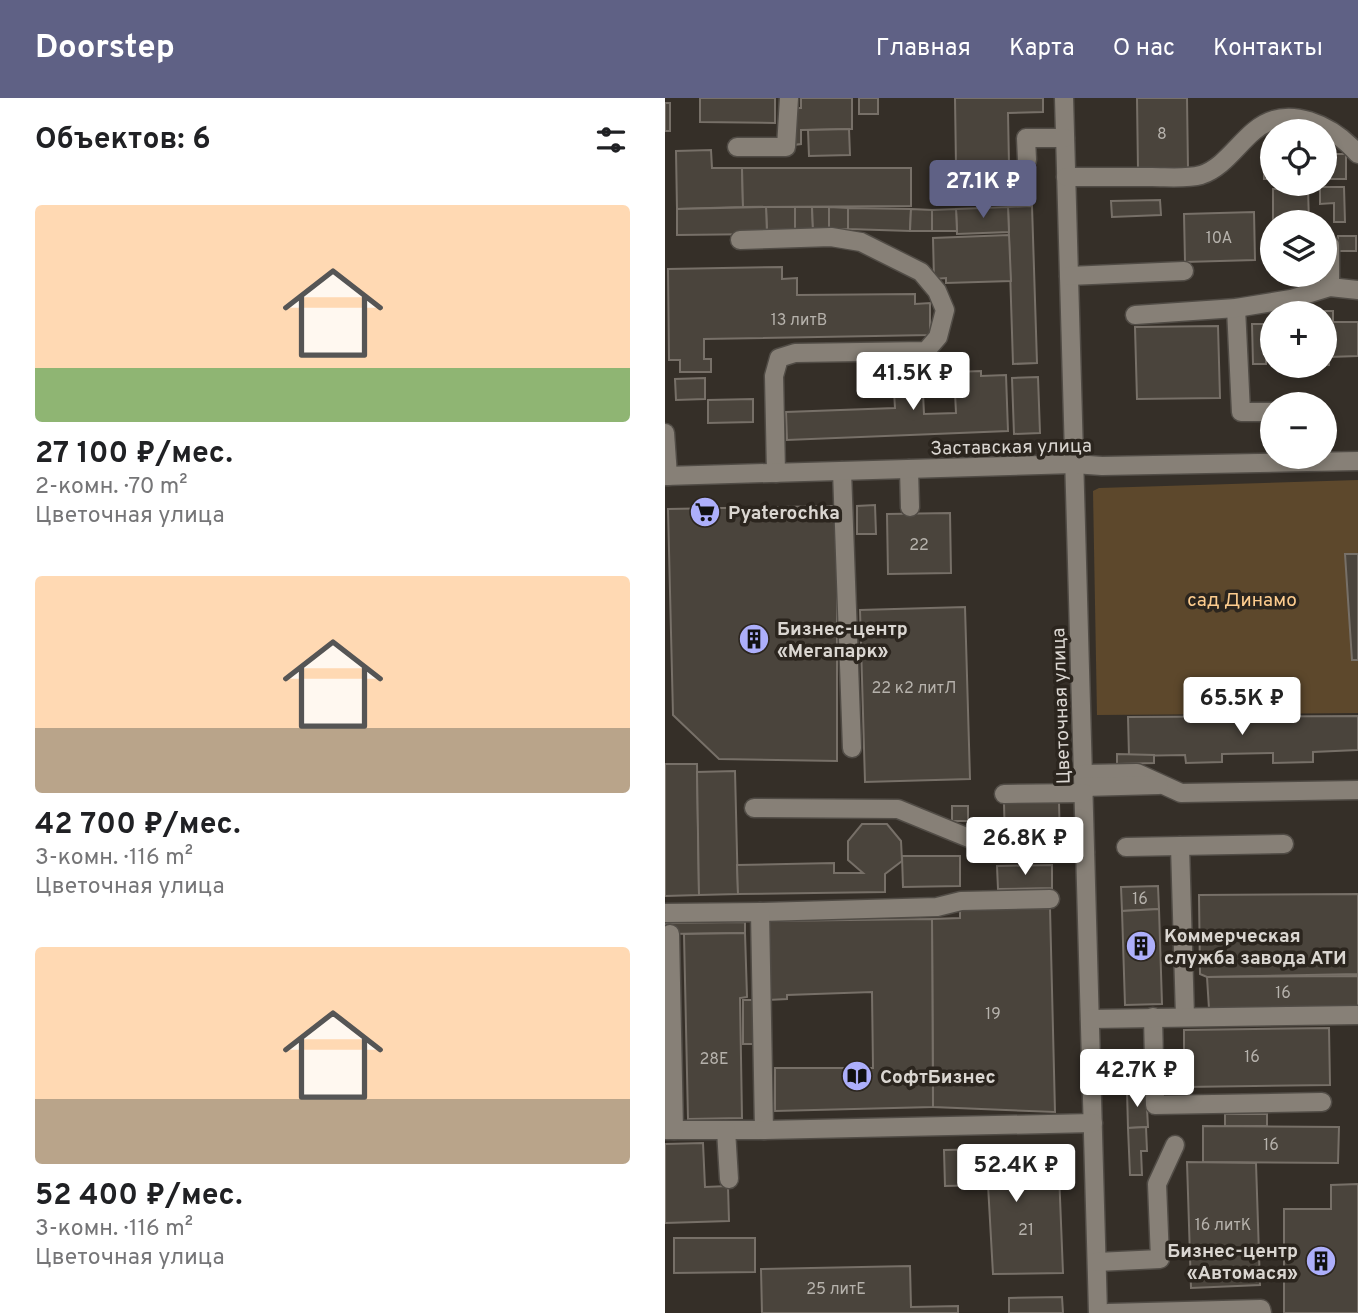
<!DOCTYPE html>
<html lang="ru">
<meta charset="utf-8">
<style>
:root{--surface:#fff;--page:#f6f6f6;--text:#202124;--muted:#757577;--accent:#5f6185}
body{margin:0;font-family:Overpass,sans-serif;background:var(--page);color:var(--text);height:100vh;display:flex;flex-direction:column;font-size:26px;white-space:nowrap}
*{box-sizing:border-box;margin:0}
p{font-size:23px;color:var(--muted)}
.icon{flex:none;width:38px;height:38px;fill:none;stroke:currentColor;stroke-width:2;stroke-linecap:round;stroke-linejoin:round}
.map{position:relative;flex:1;overflow:hidden}
.side{display:flex;flex-direction:column;background:var(--surface);width:665px}
.side>*{flex:none}
.buttons{position:absolute;left:595px;top:21px;display:grid;gap:14px}
.buttons a{display:grid;place-items:center;width:77px;height:77px;border-radius:50%;background:var(--surface);box-shadow:0 4px 10px #0003;font-size:35px}
.price{position:absolute;translate:-50% -60px;padding:0 16px;border-radius:7px;background:#fff;color:#222;font-size:23px;line-height:46px;filter:drop-shadow(0 2px 4px #0008)}
.price::after{content:'';position:absolute;left:50%;top:42px;width:21px;height:16px;margin-left:-10px;background:inherit;clip-path:polygon(0 0,100% 0,50% 100%)}
.price.active{background:var(--accent);color:#fff}
ul{padding:0;list-style:none}
li{display:grid;align-content:center;gap:14px;height:371px;padding:0 35px}
li span{display:grid;place-items:center;height:217px;border-radius:7px;color:#555}
li>.icon{margin-inline-start:auto}
span .icon{width:126px;height:126px;fill:#fffc;stroke-width:1}
li b{font-size:30px}
h2{display:flex;justify-content:space-between;align-items:center;height:84px;padding:0 35px;font-size:30px}
header{display:flex;align-items:center;gap:42px;box-sizing:border-box;height:98px;padding:0 35px;background:var(--accent);color:#fff}
header strong{font-size:33px}
nav{display:flex;gap:38px;margin-inline-start:auto;font-size:24px}
main{display:flex;flex:1;min-height:0}
.map>svg:first-child{display:block}
.green{fill:#5d482c}
.building{fill:#4a443c;stroke:#777068;stroke-width:2}
.lines{fill:none;stroke-linecap:round;stroke-linejoin:round}
.minor-casing{stroke:#514c46;stroke-width:21}
.minor{stroke:#878077;stroke-width:18}
.labels{text-anchor:middle;stroke-width:7;stroke-linejoin:round;paint-order:stroke}
.number-label{font-size:16px;fill:#b6b2ac}
.street-label{font-size:19px;fill:#dad6d1;stroke:#2b251e}
.poi-label{font-size:19px;font-weight:bold;fill:#dad6d1;stroke:#2b251e;text-anchor:start}
.park-label{font-size:19px;fill:#fdcc8e;stroke:#2b251e}
</style>
<header>
<strong>Doorstep</strong>
<nav><a>Главная</a><a>Карта</a><a>О нас</a><a>Контакты</a></nav>
</header>
<main>
<section class="side">
<h2>Объектов: 6<svg class="icon" aria-label="filters" viewBox="0 0 24 24"><path d="M4 7h16M4 17h16"/><circle cx="9" cy="7" r="2"/><circle cx="15" cy="17" r="2"/></svg></h2>
<ul>
<li><span style="background:linear-gradient(#ffd9b3 75%,#8fb573 0)"><svg class="icon" aria-label="home" viewBox="0 0 24 24"><path d="M3 11l9-7 9 7M6 9v11h12V9"/></svg></span><div><b>27 100 ₽/мес.</b><p>2-комн. · 70 m²</p><p>Цветочная улица</p></div></li>
<li><span style="background:linear-gradient(#ffd9b3 70%,#b9a48a 0)"><svg class="icon" aria-label="home" viewBox="0 0 24 24"><path d="M3 11l9-7 9 7M6 9v11h12V9"/></svg></span><div><b>42 700 ₽/мес.</b><p>3-комн. · 116 m²</p><p>Цветочная улица</p></div></li>
<li><span style="background:linear-gradient(#ffd9b3 70%,#b9a48a 0)"><svg class="icon" aria-label="home" viewBox="0 0 24 24"><path d="M3 11l9-7 9 7M6 9v11h12V9"/></svg></span><div><b>52 400 ₽/мес.</b><p>3-комн. · 116 m²</p><p>Цветочная улица</p></div></li>
</ul>
</section>
<div class="map">
<svg width="693" height="1215" viewBox="0 0 693 1215">
<rect width="100%" height="100%" fill="#352f28"/>
<!-- green -->
<path class="green" d="M693,382V615L432,617L428,393L434,390Z"/>
<!-- building -->
<g class="building">
<path d="M35,0H110V25L35,24Z"/>
<path d="M136,0H187V31L136,32V46L128,47L127,10H136Z"/>
<rect x="194" y="0" width="19" height="16"/>
<path d="M290,0H378V14L343,15L344,67L291,68Z"/>
<path d="M472,0H522L523,71L473,72Z"/>
<rect x="0" y="5" width="5" height="28"/>
<path d="M184,31L185,57L144,58L143,32Z"/>
<path d="M46,52L47,70H77L78,109L12,111L11,53Z"/>
<rect x="599" y="56" width="8" height="25"/>
<rect x="660" y="56" width="21" height="25"/>
<path d="M77,70H246V108L78,109Z"/>
<path d="M655,89H679L680,124H669V105L655,106Z"/>
<path d="M608,91H643L644,124H608Z"/>
<path d="M495,102L496,117L447,119L446,103Z"/>
<path d="M367,108L372,265L348,266L343,109Z"/>
<path d="M101,109H130V133H102Z"/>
<path d="M101,109L102,136L12,137V111Z"/>
<path d="M130,109H147L148,132L130,133Z"/>
<path d="M147,109H164V132H148Z"/>
<path d="M164,109L183,110V131L164,132Z"/>
<path d="M343,109L344,134L292,136L291,111Z"/>
<path d="M183,110L246,111L245,133L183,131Z"/>
<path d="M246,111L267,112V133H245Z"/>
<path d="M291,111L292,133H267V112Z"/>
<path d="M589,114L590,162L520,164L519,116Z"/>
<path d="M344,137L346,183L281,185V180L269,181L268,140Z"/>
<rect x="673" y="138" width="18" height="15"/>
<path d="M117,169V181L132,180V197L250,196V206L265,205V237L39,241V261H46V274H15V262H4L3,171Z"/>
<path d="M656,213H668V224H693V258L664,259V267H660V215Z"/>
<path d="M587,226H607V260H601V266H588Z"/>
<path d="M553,228L555,300L472,301L470,229Z"/>
<path d="M316,273V278L341,277L343,333L122,342L121,314L230,310L228,276L257,275L259,316L291,315L289,274Z"/>
<path d="M373,279L375,335L349,336L347,280Z"/>
<path d="M40,280V301L11,302L10,281Z"/>
<path d="M88,301V324L43,325V302Z"/>
<path d="M210,407L211,436H192V408Z"/>
<path d="M172,408V663L54,661L8,617L3,411Z"/>
<path d="M285,415L286,475L223,476L222,416Z"/>
<path d="M680,456H693V562H687Z"/>
<path d="M300,509L305,681L200,684L195,512Z"/>
<path d="M693,618V652L648,654V664L608,665V655L557,656V664L521,665L520,657L464,658L463,619Z"/>
<path d="M452,656L489,657V665L452,666Z"/>
<path d="M0,666H32L34,797L0,798Z"/>
<path d="M70,673L73,796L34,797L32,674Z"/>
<path d="M394,704L395,745L340,746L339,705Z"/>
<rect x="287" y="708" width="16" height="15"/>
<path d="M197,726H222L236,743L237,763L220,776V794L73,796L72,767L169,765V775H198L183,762V743Z"/>
<path d="M237,758H295V788L238,789Z"/>
<path d="M387,767V790L333,791L332,768Z"/>
<path d="M493,788L494,811L457,813L456,789Z"/>
<path d="M693,796V876L542,879L535,876L534,797Z"/>
<path d="M385,810L390,1014L268,1009L267,821L295,820V811Z"/>
<path d="M494,811L497,906L460,907L457,813Z"/>
<path d="M267,821L268,1009L110,1013V970H208L207,894L122,897V901L103,902L102,823Z"/>
<path d="M80,824V835L0,836V825Z"/>
<path d="M80,835L82,899L75,900L77,1020L23,1021L19,836Z"/>
<path d="M693,878V908L544,911L542,879Z"/>
<rect x="78" y="902" width="15" height="44"/>
<path d="M664,930L665,987L519,989V971L509,972V953H519V932Z"/>
<path d="M481,991L483,1029L463,1030L462,992Z"/>
<rect x="560" y="1016" width="42" height="12"/>
<path d="M538,1028L674,1029L673,1065L538,1064Z"/>
<path d="M481,1029L482,1053H476L477,1077H465L463,1030Z"/>
<path d="M38,1045L40,1089L63,1088L64,1123L0,1125V1046Z"/>
<path d="M393,1050L398,1175L328,1176L323,1087L280,1088L279,1052Z"/>
<path d="M522,1064L591,1065L595,1187L526,1190Z"/>
<path d="M693,1086V1215H619V1111H666V1087Z"/>
<path d="M9,1140H90V1174L9,1175Z"/>
<path d="M245,1168L246,1209L293,1208V1215H97L96,1171Z"/>
<path d="M397,1199L398,1215H344V1200Z"/>
</g>
<g class="lines">
<!-- minor casing -->
<g class="minor-casing">
<g id="minor">
<path d="M399,0L433,1215"/>
<path d="M72,49H121L124,0"/>
<path d="M362,62L361,40H400"/>
<path d="M401,79C430,79 459,79 487,79C503,79 521,81 536,77C558,70 572,47 589,33C623,4 668,28 693,56"/>
<path d="M75,142L166,139L196,144L256,174L272,193L280,212L273,239L261,253L130,255L114,260L109,278L111,375"/>
<path d="M665,147V189"/>
<path d="M404,178L519,173"/>
<path d="M571,210L576,314H607"/>
<path d="M470,217L571,210L626,201L665,189L693,192"/>
<path d="M0,335L3,378"/>
<path d="M244,371L245,409"/>
<path d="M177,373L187,650"/>
<path d="M0,378L409,366L437,368L693,363"/>
<path d="M418,676L472,675L516,695L693,692"/>
<path d="M418,689L494,687"/>
<path d="M339,696L419,695"/>
<path d="M89,710L233,711L338,754H420"/>
<path d="M515,748L520,919"/>
<path d="M461,749L619,746"/>
<path d="M95,814L272,809L296,803L385,801"/>
<path d="M0,815L95,814L99,1032H0"/>
<path d="M5,836L9,1032"/>
<path d="M488,919L490,1007L657,1004"/>
<path d="M425,921L693,917"/>
<path d="M61,1032L64,1081"/>
<path d="M99,1032L428,1025"/>
<path d="M432,1164L495,1161L492,1086L510,1047"/>
<path d="M443,1215L596,1211L597,1215"/>
</g>
</g>
<!-- minor -->
<use href="#minor" class="minor"/>
</g>
<!-- icons -->
<defs>
<g id="supermarket-disc" transform="scale(1.575)"><circle r="9.5" fill="#adaffb" stroke="#2b251e"/><path d="M-6-5.5h2.5l.6 2H6L4.5 2H-2.5L-4.4-4H-6ZM-1.5 3.2a1.3 1.3 0 1 0 .1 0ZM3 3.2a1.3 1.3 0 1 0 .1 0Z" fill="#111"/></g>
<g id="building-disc" transform="scale(1.575)"><circle r="9.5" fill="#adaffb" stroke="#2b251e"/><path d="M-4-6H4V6H1V3H-1V6H-4ZM-2.5-4.3h1.7v1.8h-1.7ZM.8-4.3h1.7v1.8H.8ZM-2.5-1h1.7V.8h-1.7ZM.8-1h1.7V.8H.8Z" fill="#111"/></g>
<g id="library-disc" transform="scale(1.575)"><circle r="9.5" fill="#adaffb" stroke="#2b251e"/><path d="M-6-4Q-3-5.5-.7-3.5V5Q-3 3-6 4ZM6-4Q3-5.5 .7-3.5V5Q3 3 6 4Z" fill="#111"/></g>
</defs>
<g fill-rule="evenodd">
<use href="#supermarket-disc" x="40" y="414"/>
<use href="#building-disc" x="89" y="541"/>
<use href="#building-disc" x="476" y="848"/>
<use href="#library-disc" x="192" y="978"/>
<use href="#building-disc" x="656" y="1163"/>
</g>
<g class="labels">
<!-- number labels -->
<g class="number-label">
<text x="497" y="41">8</text>
<text x="554" y="145">10А</text>
<text x="134" y="227">13 литВ</text>
<text x="254" y="452">22</text>
<text x="249" y="595">22 к2 литЛ</text>
<text x="475" y="806">16</text>
<text x="618" y="900">16</text>
<text x="328" y="921">19</text>
<text x="587" y="964">16</text>
<text x="49" y="966">28Е</text>
<text x="606" y="1052">16</text>
<text x="558" y="1132">16 литК</text>
<text x="361" y="1137">21</text>
<text x="171" y="1196">25 литЕ</text>
</g>
<!-- street labels -->
<g class="street-label">
<text transform="translate(346 348) rotate(-1)" y="7">Заставская улица</text>
<text transform="translate(395 608) rotate(-92)" y="7">Цветочная улица</text>
</g>
<!-- poi labels -->
<g class="poi-label">
<text x="63" y="421">Pyaterochka</text>
<text x="112" y="537">Бизнес-центр<tspan x="112" dy="22">«Мегапарк»</tspan></text>
<text x="499" y="844">Коммерческая<tspan x="499" dy="22">служба завода АТИ</tspan></text>
<text x="215" y="985">СофтБизнес</text>
<text x="633" y="1159" text-anchor="end">Бизнес-центр<tspan x="633" dy="22">«Автомася»</tspan></text>
</g>
<!-- park labels -->
<g class="park-label">
<text x="577" y="508">сад Динамо</text>
</g>
</g>
</svg>
<div class="buttons">
<a><svg class="icon" aria-label="locate" viewBox="0 0 24 24"><circle cx="12" cy="12" r="6"/><path d="M12 2v4M12 18v4M2 12h4M18 12h4"/></svg></a>
<a><svg class="icon" aria-label="layers" viewBox="0 0 24 24"><path d="M12 4l9 5-9 5-9-5zM3 14l9 5 9-5"/></svg></a>
<a>+</a>
<a>−</a>
</div>
<b class="price active" style="left:318px;top:122px">27.1K ₽</b>
<b class="price" style="left:248px;top:314px">41.5K ₽</b>
<b class="price" style="left:577px;top:639px">65.5K ₽</b>
<b class="price" style="left:360px;top:779px">26.8K ₽</b>
<b class="price" style="left:472px;top:1011px">42.7K ₽</b>
<b class="price" style="left:351px;top:1106px">52.4K ₽</b>
</div>
</main>
